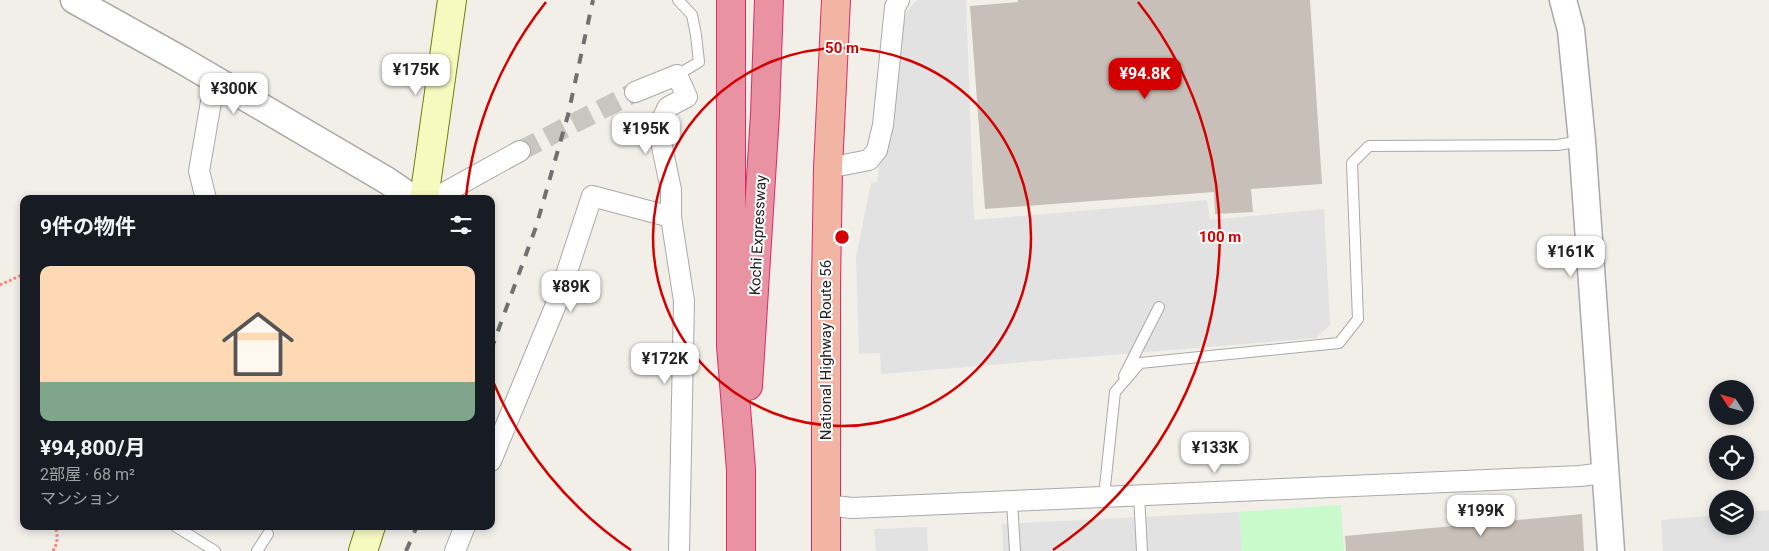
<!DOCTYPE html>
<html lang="ja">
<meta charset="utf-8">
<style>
:root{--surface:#171b24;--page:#242831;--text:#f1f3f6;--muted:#9ea1a6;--line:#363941;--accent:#d40000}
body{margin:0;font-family:Roboto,"Noto Sans JP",sans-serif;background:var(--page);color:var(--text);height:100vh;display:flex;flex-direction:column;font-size:19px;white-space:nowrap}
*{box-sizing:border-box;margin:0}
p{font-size:16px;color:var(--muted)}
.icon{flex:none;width:28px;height:28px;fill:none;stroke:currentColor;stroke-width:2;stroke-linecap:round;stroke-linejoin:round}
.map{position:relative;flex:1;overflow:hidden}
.details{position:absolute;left:20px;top:195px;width:475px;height:335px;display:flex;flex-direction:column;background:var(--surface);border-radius:10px;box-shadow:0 2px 8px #0003}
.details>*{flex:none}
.needle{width:32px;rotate:306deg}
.buttons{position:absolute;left:1709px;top:380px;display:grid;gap:10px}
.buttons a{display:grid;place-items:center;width:45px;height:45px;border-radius:50%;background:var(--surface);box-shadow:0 2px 8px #0003;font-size:25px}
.price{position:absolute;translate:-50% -42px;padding:0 11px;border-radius:10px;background:#fff;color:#222;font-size:16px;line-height:32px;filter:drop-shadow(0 1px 2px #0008)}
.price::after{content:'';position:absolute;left:50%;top:30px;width:15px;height:11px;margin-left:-8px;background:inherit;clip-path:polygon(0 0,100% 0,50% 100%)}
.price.selected{background:var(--accent);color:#fff}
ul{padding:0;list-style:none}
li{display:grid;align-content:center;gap:10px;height:265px;padding:0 20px}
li+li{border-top:1px solid var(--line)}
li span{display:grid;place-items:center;height:155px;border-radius:10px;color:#555}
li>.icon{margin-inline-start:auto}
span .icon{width:90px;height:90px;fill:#fffc;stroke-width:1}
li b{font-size:21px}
h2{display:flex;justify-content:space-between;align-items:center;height:60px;padding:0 20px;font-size:21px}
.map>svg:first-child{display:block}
.park{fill:#c8facc}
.parking{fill:#e2e2e2}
.building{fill:#c7bfb8}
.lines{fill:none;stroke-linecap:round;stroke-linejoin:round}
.minor-tunnel{stroke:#c8c6c1;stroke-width:20;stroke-dasharray:20 10;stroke-linecap:butt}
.service-casing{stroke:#a9a9a9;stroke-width:12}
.minor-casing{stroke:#a9a9a9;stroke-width:22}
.tertiary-casing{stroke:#a9a9a9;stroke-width:29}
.secondary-casing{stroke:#707d05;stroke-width:30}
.trunk-casing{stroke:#dc2a67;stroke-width:30}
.motorway-casing{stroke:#dc2a67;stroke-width:30}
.path{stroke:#fa8072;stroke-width:3;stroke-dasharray:2.5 2.5;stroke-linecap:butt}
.service{stroke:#fff;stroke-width:10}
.minor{stroke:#fff;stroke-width:20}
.tertiary{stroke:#fff;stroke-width:26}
.secondary{stroke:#f7fabf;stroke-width:28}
.trunk{stroke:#f2b4a3;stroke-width:28}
.motorway{stroke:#e892a2;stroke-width:28}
.rail{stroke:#707070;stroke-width:4;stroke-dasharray:10 10;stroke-linecap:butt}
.ring{fill:none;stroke:#d40000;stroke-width:2.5}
.labels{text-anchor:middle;stroke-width:4;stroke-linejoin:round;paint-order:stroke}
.street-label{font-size:15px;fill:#222;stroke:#fff}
.centre{fill:#d40000;stroke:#fff;stroke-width:2.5}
.ring-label{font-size:15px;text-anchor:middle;font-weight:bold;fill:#d40000;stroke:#fff;stroke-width:4;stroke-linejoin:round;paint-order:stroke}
</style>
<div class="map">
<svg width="1769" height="551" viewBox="0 0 1769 551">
<rect width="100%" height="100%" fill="#f2efe9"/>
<!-- park -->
<path class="park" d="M1341,505L1344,551H1242L1239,512Z"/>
<!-- parking -->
<g class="parking">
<path d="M917,0H967H966L974,220L1207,200L1210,220L1324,209L1330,325L1316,338L881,374L880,353L859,354L856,258L871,183L877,182L891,73L907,11Z"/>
<path d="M1769,510V551H1663L1661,520L1717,515L1718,526H1745V512Z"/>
<path d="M1239,512L1242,551H1003L1002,524Z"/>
<path d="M927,527L928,551H876L874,529Z"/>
</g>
<!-- building -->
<g class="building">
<path d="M1018,0H1310L1322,184L1251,189L1253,212L1215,214L1214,192L985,209L970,6L1018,2Z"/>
<path d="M1582,514L1584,551H1346L1345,536Z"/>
</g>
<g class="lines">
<!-- minor-tunnel -->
<path class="minor-tunnel" d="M520,151L635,92"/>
<!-- service casing -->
<g class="service-casing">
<g id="service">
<path d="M677,75L699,62L696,35L692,15L678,0"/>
<path d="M1124,376L1159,307"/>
<path d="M1139,495L1142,551"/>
<path d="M1104,496L1115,392L1140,363L1339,343L1358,319L1352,163L1369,146L1557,145L1582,141"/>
<path d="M1012,501L1015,551"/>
<path d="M175,526L215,551"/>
<path d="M257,551L268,534"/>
</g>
</g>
<!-- minor casing -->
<g class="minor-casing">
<g id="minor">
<path d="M635,92L677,75L687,97L668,107L658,127L671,190V217L684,301L679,551"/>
<path d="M828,168L869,160L877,150L883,125L895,7L899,0"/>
<path d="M206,199L199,171L212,96L217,82"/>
<path d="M433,199L520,151"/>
<path d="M491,461L557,302L592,196L671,217"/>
<path d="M826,505L852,508L1580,476L1604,473"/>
<path d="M455,551L465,526"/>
</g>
</g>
<!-- tertiary casing -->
<g class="tertiary-casing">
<g id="tertiary">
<path d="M74,0L180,59L386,180L414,199"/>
<path d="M1563,0L1571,30L1582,141L1611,551"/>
</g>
</g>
<!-- secondary casing -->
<g class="secondary-casing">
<g id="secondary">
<path d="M424,199L452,0"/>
<path d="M363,551L371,526"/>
</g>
</g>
<!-- trunk casing -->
<g class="trunk-casing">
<path id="trunk" d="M826,551V285L828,168L836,0"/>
</g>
<!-- motorway casing -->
<g class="motorway-casing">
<g id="motorway">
<path d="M731,0V346L741,470V551"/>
<path d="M748,386L765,114L769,0"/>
</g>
</g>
<!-- path -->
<g class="path">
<path d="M0,285L24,274"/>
<path d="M24,448L22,466L24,472"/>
<path d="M53,551C58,543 58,535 55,526"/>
</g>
<!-- service -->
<use href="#service" class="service"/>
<!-- minor -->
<use href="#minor" class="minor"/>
<!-- tertiary -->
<use href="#tertiary" class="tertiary"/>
<!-- secondary -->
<use href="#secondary" class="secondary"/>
<!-- trunk -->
<use href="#trunk" class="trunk"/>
<!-- motorway -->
<use href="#motorway" class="motorway"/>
<!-- rail -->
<g class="rail">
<path d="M491,350L536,227L568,115L593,0"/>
<path d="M406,551L417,526"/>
</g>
</g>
<!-- distance rings -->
<g class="ring">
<circle cx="842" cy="237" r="189"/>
<path d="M631 550A378 378 0 0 1 492 379M466 197A378 378 0 0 1 546 2M1138 2A378 378 0 0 1 1053 550"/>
</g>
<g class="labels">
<!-- street labels -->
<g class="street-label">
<text transform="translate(758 235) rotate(-87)" y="5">Kochi Expressway</text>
<text transform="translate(826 350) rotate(-90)" y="5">National Highway Route 56</text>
</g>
</g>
<circle cx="842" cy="237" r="8" class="centre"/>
<g class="ring-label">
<text x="842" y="53">50 m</text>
<text x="1220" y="242">100 m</text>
</g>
</svg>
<div class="buttons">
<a><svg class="needle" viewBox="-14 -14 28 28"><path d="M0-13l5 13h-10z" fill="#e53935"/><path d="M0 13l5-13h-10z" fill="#9ea1a6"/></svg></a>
<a><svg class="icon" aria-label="locate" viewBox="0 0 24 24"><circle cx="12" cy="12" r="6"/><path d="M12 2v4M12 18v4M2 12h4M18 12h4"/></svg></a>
<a><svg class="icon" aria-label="layers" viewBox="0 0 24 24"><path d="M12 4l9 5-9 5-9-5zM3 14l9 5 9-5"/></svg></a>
</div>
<b class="price" style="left:416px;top:96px">¥175K</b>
<b class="price selected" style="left:1145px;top:100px">¥94.8K</b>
<b class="price" style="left:234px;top:115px">¥300K</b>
<b class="price" style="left:646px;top:155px">¥195K</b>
<b class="price" style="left:1571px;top:278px">¥161K</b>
<b class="price" style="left:571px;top:313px">¥89K</b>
<b class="price" style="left:665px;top:385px">¥172K</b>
<b class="price" style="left:1215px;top:474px">¥133K</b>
<b class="price" style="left:1481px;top:537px">¥199K</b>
<section class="details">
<h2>9件の物件<svg class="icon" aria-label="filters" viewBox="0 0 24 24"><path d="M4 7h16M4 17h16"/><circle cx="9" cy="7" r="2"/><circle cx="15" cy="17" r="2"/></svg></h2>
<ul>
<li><span style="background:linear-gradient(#ffd9b3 75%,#7fa58c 0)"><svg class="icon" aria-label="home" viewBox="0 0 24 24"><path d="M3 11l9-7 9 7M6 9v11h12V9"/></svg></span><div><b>¥94,800/月</b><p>2部屋 · 68 m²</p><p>マンション</p></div></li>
</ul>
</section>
</div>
